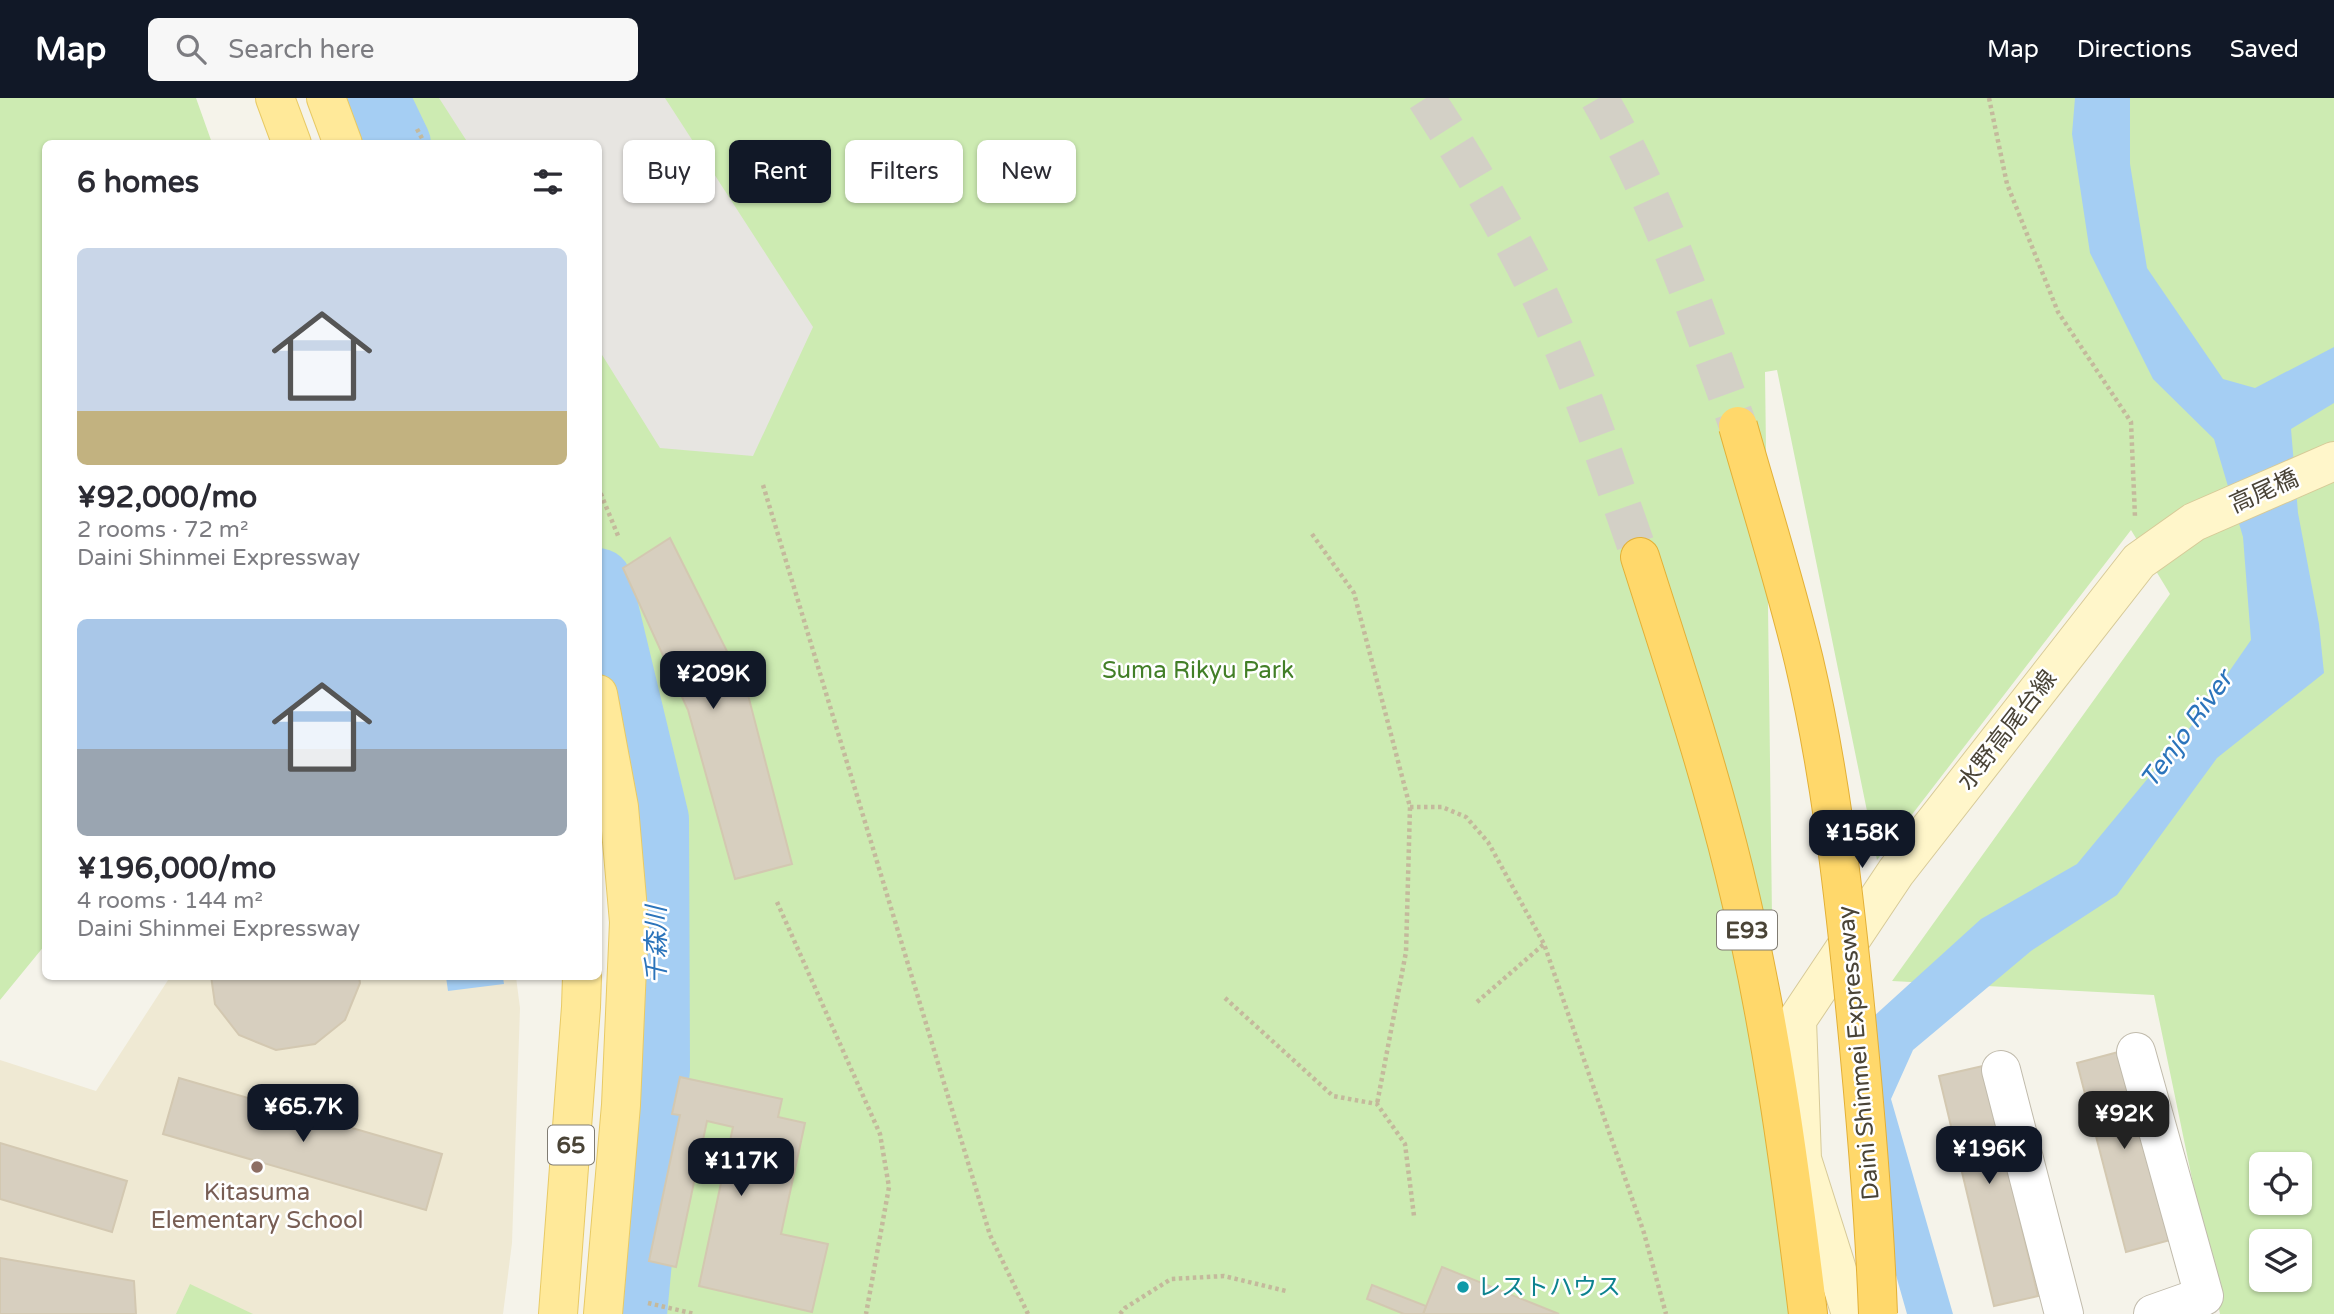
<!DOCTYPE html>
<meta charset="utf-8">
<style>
:root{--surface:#fff;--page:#f7f7f7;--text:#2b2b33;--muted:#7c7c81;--accent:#111827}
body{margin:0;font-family:"Varela Round","Noto Sans JP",sans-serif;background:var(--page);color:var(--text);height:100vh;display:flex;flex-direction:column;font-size:26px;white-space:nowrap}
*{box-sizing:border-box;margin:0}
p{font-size:23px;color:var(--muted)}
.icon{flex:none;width:38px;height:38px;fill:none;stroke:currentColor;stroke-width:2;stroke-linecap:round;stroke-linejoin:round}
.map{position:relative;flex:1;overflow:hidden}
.details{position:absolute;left:42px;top:42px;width:560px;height:840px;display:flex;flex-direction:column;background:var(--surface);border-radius:10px;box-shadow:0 2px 5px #0004}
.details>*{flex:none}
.hud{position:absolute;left:623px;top:42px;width:665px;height:63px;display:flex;gap:14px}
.buttons{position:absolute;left:2249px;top:1054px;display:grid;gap:14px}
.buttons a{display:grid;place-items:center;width:63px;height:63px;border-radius:10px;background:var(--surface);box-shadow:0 2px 5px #0004;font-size:35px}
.price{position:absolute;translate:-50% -60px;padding:0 16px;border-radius:14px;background:var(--accent);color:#fff;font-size:23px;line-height:46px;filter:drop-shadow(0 2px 4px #0008)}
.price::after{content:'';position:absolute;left:50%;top:42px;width:21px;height:16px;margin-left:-10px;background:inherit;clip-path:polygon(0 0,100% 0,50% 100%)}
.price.current{background:#222;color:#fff}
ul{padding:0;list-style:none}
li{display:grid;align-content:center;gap:14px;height:371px;padding:0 35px}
li span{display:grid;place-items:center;height:217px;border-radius:10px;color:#555}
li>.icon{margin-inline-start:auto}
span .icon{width:126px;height:126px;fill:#fffc;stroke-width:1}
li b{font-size:30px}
h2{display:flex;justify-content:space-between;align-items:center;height:84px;padding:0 35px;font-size:30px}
.tag{padding:0 24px;border-radius:10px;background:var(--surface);box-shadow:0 2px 5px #0004;font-size:24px;line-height:63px}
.tag.current{background:var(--accent);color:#fff}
header{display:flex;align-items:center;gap:42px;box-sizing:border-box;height:98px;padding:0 35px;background:var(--accent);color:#fff}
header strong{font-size:33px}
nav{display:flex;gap:38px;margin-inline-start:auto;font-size:24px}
.search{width:490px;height:63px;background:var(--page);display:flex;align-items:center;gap:18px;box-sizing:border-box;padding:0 24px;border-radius:10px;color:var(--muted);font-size:26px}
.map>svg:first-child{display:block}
.education{fill:#efe9d3}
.green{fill:#cdebb2;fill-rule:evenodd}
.parking{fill:#e7e5e1}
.water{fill:#a5cef3}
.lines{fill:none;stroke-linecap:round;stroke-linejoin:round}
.river{stroke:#a5cef3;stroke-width:68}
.building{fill:#d7cfbf;stroke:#d3c8b1;stroke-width:2}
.highway-tunnel{stroke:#d3d0c6;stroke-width:38;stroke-dasharray:38 19;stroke-linecap:butt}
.street-casing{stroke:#c1bbac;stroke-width:40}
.secondary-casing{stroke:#d7ca98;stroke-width:40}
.primary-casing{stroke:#e8ca65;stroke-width:40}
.highway-casing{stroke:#e3b036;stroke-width:40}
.path{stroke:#c4b99c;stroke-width:4.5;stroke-dasharray:3.5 3.5;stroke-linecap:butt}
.street{stroke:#fff;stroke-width:38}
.secondary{stroke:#fff6ca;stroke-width:38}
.primary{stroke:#ffe999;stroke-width:38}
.highway{stroke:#ffd86b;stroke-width:38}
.highway-bridge-casing{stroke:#e3b036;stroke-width:40;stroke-linecap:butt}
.highway-bridge{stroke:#ffd86b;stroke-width:38}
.education-dot{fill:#8d6e63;stroke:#fff;stroke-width:2.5}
.culture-dot{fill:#0f9aa8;stroke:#fff;stroke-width:2.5}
.labels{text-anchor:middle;stroke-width:5;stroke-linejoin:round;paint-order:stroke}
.shield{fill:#fff;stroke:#807c73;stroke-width:2}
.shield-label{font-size:23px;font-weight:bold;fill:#4a4437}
.street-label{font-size:24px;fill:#4a4437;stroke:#fff}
.park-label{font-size:24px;fill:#427f27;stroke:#fff}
.education-label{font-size:24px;fill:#785e54;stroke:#fff}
.culture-label{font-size:24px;fill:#0d838f;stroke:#fff;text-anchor:start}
.water-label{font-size:26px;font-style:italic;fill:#2b74bb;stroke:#fff}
</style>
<header>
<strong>Map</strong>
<div class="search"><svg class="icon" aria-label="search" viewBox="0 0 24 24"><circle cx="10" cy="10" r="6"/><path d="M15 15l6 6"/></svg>Search here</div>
<nav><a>Map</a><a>Directions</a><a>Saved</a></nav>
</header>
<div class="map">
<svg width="2334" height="1216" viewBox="0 0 2334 1216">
<rect width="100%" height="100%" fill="#f5f3ea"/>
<!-- education -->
<path class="education" d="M170,879H516L520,910L512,1145L503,1216H0V962L96,993Z"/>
<!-- green -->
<g class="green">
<path d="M0,0H196L212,45L46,46L45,847L0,902Z"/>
<path d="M371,0H2334V1216H2220L2154,897L1892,883L2170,496L2131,432L1877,762L1777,272L1765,274L1773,897L1815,1216H624L643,964L645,716L599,517L598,46L392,45ZM2261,1066H2300V1104H2261ZM2261,1143H2300V1181H2261Z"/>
<path d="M190,1186L253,1216H176Z"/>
</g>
<!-- parking -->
<path class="parking" d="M439,0H665L813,229L753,358L660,350L599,252L598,46L468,45Z"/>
<!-- water -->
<g class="water">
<path d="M2075,0H2130V66L2147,170L2223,281L2255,290L2334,249V305L2291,331L2298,415L2319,526L2324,575L2217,660L2117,797L2031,853L1913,952L1891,1001L1953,1216H1907L1844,994L1873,919L1981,821L2077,766L2192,627L2251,542L2243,439L2214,341L2153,281L2090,155L2072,36Z"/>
<path d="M446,879H503L504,886L448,893Z"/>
</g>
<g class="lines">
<!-- river -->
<g class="river">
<path d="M375,0L397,46"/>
<path d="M598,484L655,721L656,971L633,1216"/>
</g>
</g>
<!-- building -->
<g class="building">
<path d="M670,440L747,593L792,766L735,781L688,612L623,470Z"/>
<path d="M211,878H359L360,885L345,922L315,946L276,952L239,937L215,906Z"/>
<path d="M2122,953L2170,1142L2126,1154L2077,965Z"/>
<path d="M1983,968L2038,1198L1994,1208L1939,978Z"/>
<path d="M680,979L782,1001L778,1019L805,1025L781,1136L828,1146L812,1214L699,1188L733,1029L707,1023L676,1169L649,1163L680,1017L672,1016Z"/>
<path d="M179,980L442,1056L426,1112L163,1036Z"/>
<path d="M0,1045L127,1083L112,1134L0,1101Z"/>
<path d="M0,1160L134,1183L136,1216H0Z"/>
<path d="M1442,1169L1559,1216H1423Z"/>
<path d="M1372,1187L1426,1208L1423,1216H1404L1367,1201Z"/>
</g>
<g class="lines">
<!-- highway-tunnel -->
<g class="highway-tunnel">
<path d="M1426,0C1461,54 1494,109 1524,166C1572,259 1605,360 1640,459"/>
<path d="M1599,0C1657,99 1699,219 1738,328"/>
</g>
<!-- street casing -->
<g class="street-casing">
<g id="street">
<path d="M2136,954L2204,1198L2153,1216"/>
<path d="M2001,972L2064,1216"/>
</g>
</g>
<!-- secondary casing -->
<g class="secondary-casing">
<path id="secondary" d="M1851,1216L1802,1061L1797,922L1896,774L2139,463L2194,424L2334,363"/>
</g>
<!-- primary casing -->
<g class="primary-casing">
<g id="primary">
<path d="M275,0L292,46"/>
<path d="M326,0L343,46"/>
<path d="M598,596L619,709L629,824L621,1007L603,1216"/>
<path d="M558,1216L581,909L582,878"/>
</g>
</g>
<!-- highway casing -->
<g class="highway-casing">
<path id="highway" d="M1640,459C1673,563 1708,667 1734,773C1770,919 1790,1067 1808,1216"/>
</g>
<!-- path -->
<g class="path">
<path d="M1989,0L2007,86L2058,214L2131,324L2135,419"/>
<path d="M417,31L425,46"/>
<path d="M763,387L990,1137L1028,1216"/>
<path d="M598,389L619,440"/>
<path d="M1312,436L1354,495L1410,709L1406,854L1377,1006"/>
<path d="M1410,709H1442L1466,719L1488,744L1544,846L1644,1135L1666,1216"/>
<path d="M777,804L880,1036L889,1089L866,1216"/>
<path d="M1225,900L1333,998L1377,1006L1405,1046L1414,1118"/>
<path d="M1477,904L1544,846"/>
<path d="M648,1205L695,1216"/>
<path d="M1120,1216L1125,1210L1171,1181L1224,1178L1286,1193"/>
</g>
<!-- street -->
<use href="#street" class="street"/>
<!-- secondary -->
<use href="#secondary" class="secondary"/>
<!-- primary -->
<use href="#primary" class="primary"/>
<!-- highway -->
<use href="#highway" class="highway"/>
<!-- highway-bridge casing -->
<g class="highway-bridge-casing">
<path id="highway-bridge" d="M1738,328C1760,406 1785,484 1804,563C1829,669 1842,780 1853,888C1864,997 1874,1106 1878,1216"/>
</g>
<!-- highway-bridge -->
<use href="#highway-bridge" class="highway-bridge"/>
</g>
<!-- markers -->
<circle class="education-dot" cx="257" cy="1069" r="7"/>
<circle class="culture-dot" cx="1463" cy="1189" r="7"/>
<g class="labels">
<!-- shield labels -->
<g class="shield">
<rect x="1717" y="812.5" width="60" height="39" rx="5"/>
<rect x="548" y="1027.5" width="46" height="39" rx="5"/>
</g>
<g class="shield-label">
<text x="1747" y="840">E93</text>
<text x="571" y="1055">65</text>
</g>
<!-- street labels -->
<g class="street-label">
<text transform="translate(2264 393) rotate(-24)" y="8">高尾橋</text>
<text transform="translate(2007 632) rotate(-52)" y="8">水野高尾台線</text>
<text transform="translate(1858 955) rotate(-95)" y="8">Daini Shinmei Expressway</text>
</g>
<!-- park labels -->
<g class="park-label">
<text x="1198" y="580">Suma Rikyu Park</text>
</g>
<!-- education labels -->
<g class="education-label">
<text x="257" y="1102">Kitasuma<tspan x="257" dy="28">Elementary School</tspan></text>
</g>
<!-- culture labels -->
<g class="culture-label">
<text x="1477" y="1197">レストハウス</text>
</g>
<!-- water labels -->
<g class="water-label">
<text transform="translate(2186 631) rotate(-54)" y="9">Tenjo River</text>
<text transform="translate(656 847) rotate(-90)" y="9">千森川</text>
</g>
</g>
</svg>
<div class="buttons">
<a><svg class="icon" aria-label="locate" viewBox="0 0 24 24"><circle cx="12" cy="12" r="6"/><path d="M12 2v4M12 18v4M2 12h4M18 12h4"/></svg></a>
<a><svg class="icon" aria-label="layers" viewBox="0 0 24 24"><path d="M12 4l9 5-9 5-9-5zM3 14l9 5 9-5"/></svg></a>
</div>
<b class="price" style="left:713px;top:613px">¥209K</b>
<b class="price" style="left:1862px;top:772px">¥158K</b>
<b class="price" style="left:303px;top:1046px">¥65.7K</b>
<b class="price current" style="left:2124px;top:1053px">¥92K</b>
<b class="price" style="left:1989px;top:1088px">¥196K</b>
<b class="price" style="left:741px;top:1100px">¥117K</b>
<div class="hud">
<a class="tag">Buy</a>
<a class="tag current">Rent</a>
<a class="tag">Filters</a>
<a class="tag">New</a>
</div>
<section class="details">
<h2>6 homes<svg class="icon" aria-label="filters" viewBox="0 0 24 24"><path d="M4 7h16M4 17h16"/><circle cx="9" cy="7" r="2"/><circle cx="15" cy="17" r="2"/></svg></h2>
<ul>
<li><span style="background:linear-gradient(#c9d6e8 75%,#c2b280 0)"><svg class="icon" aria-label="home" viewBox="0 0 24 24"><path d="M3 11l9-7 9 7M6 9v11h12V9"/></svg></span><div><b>¥92,000/mo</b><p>2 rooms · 72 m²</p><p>Daini Shinmei Expressway</p></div></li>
<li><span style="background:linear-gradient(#a9c7e8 60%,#9aa5b1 0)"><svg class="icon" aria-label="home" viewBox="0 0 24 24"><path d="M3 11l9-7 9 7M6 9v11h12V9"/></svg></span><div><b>¥196,000/mo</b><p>4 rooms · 144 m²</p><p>Daini Shinmei Expressway</p></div></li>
</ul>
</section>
</div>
